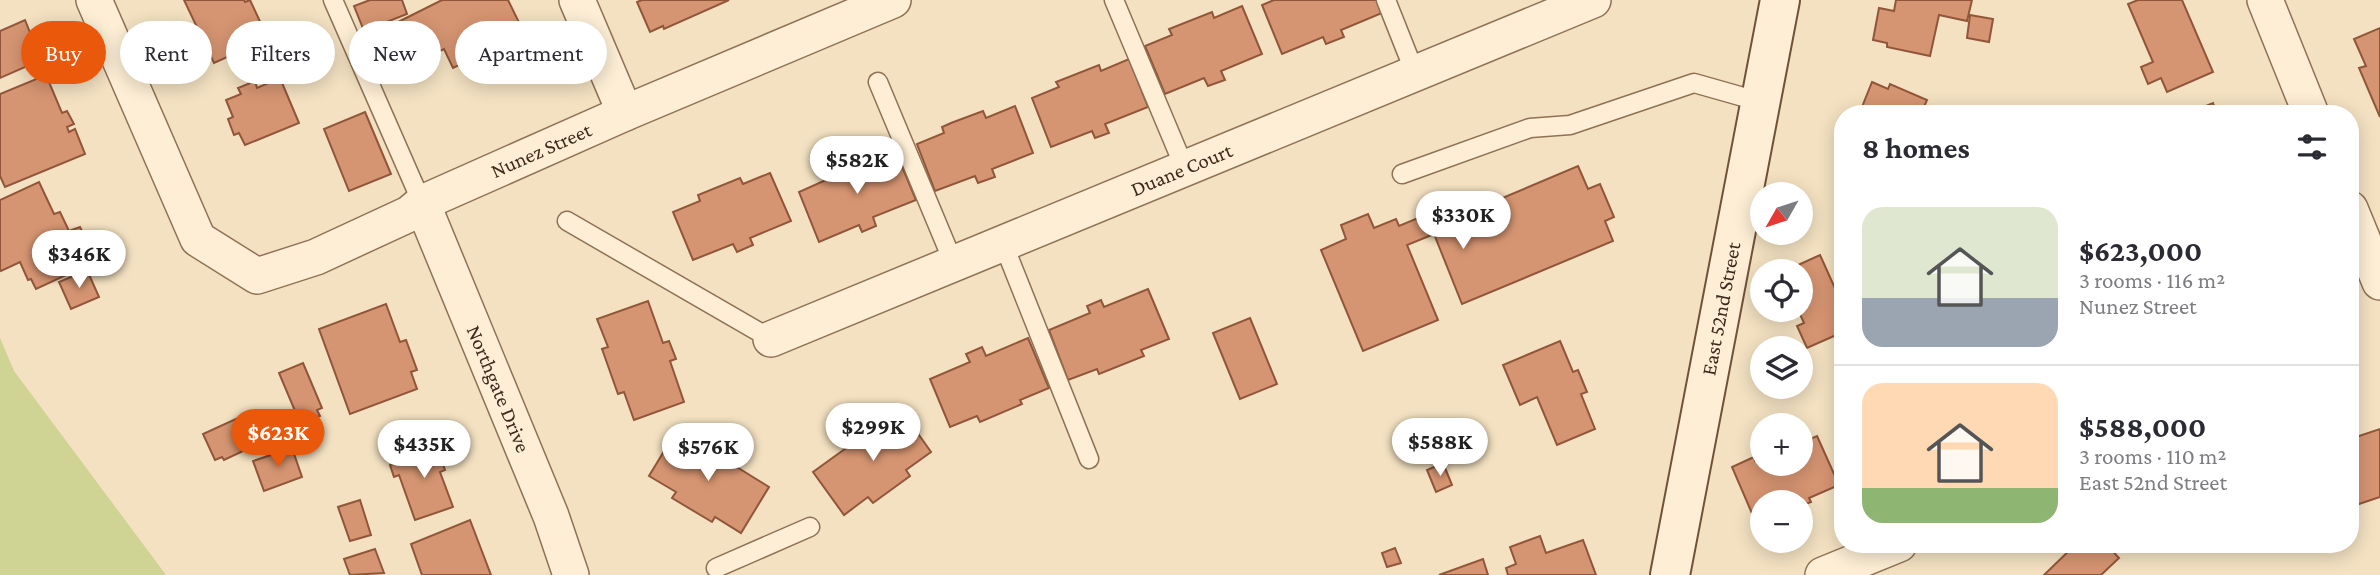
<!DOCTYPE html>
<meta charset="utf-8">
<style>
:root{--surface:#fff;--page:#f2f2f3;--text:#2b2b33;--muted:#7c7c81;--line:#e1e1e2;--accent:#ea580c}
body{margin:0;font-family:"Crimson Pro",serif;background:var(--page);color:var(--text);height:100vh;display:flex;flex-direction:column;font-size:26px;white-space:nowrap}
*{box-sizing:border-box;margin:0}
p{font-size:23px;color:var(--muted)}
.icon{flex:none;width:38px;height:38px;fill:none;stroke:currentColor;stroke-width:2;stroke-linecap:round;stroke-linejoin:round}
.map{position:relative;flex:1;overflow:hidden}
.side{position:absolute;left:1834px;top:105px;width:525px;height:448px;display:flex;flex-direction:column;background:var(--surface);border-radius:28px;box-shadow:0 4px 18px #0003}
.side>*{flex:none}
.guide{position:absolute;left:21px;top:21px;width:665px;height:63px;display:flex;gap:14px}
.needle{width:46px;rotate:231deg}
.controls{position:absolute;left:1750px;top:182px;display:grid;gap:14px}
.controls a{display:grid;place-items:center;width:63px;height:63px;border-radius:50%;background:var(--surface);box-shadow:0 4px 18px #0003;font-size:35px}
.price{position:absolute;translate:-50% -60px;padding:0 16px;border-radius:24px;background:#fff;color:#222;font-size:23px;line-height:46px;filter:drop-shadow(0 2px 4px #0008)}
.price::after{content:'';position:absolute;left:50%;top:42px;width:21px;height:16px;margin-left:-10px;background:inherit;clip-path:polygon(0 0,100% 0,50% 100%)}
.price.on{background:var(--accent);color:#fff}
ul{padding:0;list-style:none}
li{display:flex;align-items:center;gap:21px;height:175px;padding:0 28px}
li+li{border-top:2px solid var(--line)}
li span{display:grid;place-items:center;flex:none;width:196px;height:140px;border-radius:21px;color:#555}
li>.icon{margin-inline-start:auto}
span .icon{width:84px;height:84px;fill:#fffc;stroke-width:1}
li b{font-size:30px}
h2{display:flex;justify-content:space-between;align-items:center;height:84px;padding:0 28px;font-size:30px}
.chip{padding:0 24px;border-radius:32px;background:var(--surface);box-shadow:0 4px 18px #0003;font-size:24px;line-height:63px}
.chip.on{background:var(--accent);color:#fff}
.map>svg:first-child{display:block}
.green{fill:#cfd393}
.building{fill:#d69572;stroke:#915639;stroke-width:2}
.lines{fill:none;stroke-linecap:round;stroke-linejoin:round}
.service-casing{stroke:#8f7156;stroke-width:21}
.minor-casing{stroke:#8f7156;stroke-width:38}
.secondary-casing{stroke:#715239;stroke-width:42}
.service{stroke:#fdeed5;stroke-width:18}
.minor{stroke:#fdeed5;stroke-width:35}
.secondary{stroke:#fdeed5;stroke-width:38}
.labels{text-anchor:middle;stroke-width:5;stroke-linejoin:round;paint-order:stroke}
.street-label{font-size:21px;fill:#3d2a1c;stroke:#f9ebd1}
</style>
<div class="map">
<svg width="2380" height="575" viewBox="0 0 2380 575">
<rect width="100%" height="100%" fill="#f3e1c1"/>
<!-- green -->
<path class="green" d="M0,338L14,371L166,575H0Z"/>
<!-- building -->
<g class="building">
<path d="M184,0H244L245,2L250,0L263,28L249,34L254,45L214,63Z"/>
<path d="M370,0H402L407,14L364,31L354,6Z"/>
<path d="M442,0H508L532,49L493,67L486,52L453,68L444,49L430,56L426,48L413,54L398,22Z"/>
<path d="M642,0H729L664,29L663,26L650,32L637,2Z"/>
<path d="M1274,0H1377L1382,13L1341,30L1344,37L1326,44L1323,37L1282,54L1262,5Z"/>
<path d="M1896,0H1972L1967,21L1939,15L1930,56L1887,47V43L1873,40L1879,8L1894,11Z"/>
<path d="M2138,0H2182L2213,72L2167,92L2161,78L2148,84L2141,67L2153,62L2128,4Z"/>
<path d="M1242,6L1262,54L1221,71L1225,80L1208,86L1204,78L1165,94L1145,46L1172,35L1169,29L1212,12L1214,18Z"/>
<path d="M1970,15L1993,19L1989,42L1967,38Z"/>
<path d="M25,20L41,60L0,78V31Z"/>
<path d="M2380,28V117L2359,68L2366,66L2354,39Z"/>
<path d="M1129,59L1148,107L1105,124L1109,133L1095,138L1092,131L1051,147L1032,98L1059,87L1056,82L1099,65L1101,71Z"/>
<path d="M46,75L62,113L67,111L74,124L67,127L69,132L75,129L85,154L5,187L0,176V94Z"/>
<path d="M280,78L299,123L245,145L239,133L234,135L228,119L233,117L226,100L241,94L238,88L255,81L257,88Z"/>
<path d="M1872,82L1888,89L1890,84L1927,100L1921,114H1864L1860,112Z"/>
<path d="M2213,103L2217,114H2186Z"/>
<path d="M1015,106L1033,153L992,169L995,177L978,183L975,176L935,191L917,144L944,133L942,127L951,123L983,111L986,118Z"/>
<path d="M365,112L391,174L349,191L324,129Z"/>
<path d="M896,152L916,200L873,217L876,226L862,232L859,225L819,242L799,192L826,180L824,174L866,157L868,163Z"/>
<path d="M1578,166L1588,189L1600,184L1614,217L1605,221L1613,241L1462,304L1434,234L1407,245L1438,320L1363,351L1321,250L1346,239L1341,225L1368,214L1374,228L1396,219L1399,226L1481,192L1486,205Z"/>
<path d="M770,173L791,221L750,238L753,245L737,252L733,244L693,260L673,212L700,201L698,195L740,178L743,184Z"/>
<path d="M39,182L54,214L60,212L69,231L80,227L92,251L84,255L88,265L36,289L31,279L28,280L20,262L1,271L0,269V200Z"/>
<path d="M1820,255L1843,306V332L1807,348L1797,326L1804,323L1798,310H1801V271H1785Z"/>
<path d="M87,270L99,297L71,309L59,282Z"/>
<path d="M1148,289L1169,339L1141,350L1144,356L1099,374L1097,369L1068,380L1049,330L1090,313L1087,306L1101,300L1104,307Z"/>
<path d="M648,301L663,343L669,341L676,359L670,361L684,402L634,420L624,392L618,394L602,349L608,347L597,319Z"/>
<path d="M386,304L400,342L406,340L417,370L411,372L417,389L350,414L319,329Z"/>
<path d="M1250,318L1277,384L1240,399L1213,333Z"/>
<path d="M1028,338L1049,388L1020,400L1022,404L980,422L977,416L950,427L930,379L970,362L966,354L982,347L986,356Z"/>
<path d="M1560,341L1573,372L1578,370L1587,392L1581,394L1595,429L1557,445L1537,397L1520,405L1503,365Z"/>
<path d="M303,363L322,408L317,410L320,416L307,421L305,416L298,418L279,373Z"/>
<path d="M900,408L931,452L906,470L910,476L873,503L868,497L844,515L813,472L849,446L845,440L858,430L862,436Z"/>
<path d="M251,412L264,441L224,460L222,457L215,460L203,434Z"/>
<path d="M2380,429V497L2350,507V439Z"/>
<path d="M677,430L769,487L741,533L715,517L712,522L672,498L676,492L649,476Z"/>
<path d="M432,436L445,470L440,472L453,507L415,520L399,475L394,477L390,465L419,454L414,442Z"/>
<path d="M1817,436L1839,485L1809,498L1811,502L1801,506V502H1762V522L1757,525L1732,467L1754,457L1755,461L1761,459L1756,446L1762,443V464H1801V443Z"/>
<path d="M292,448L302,477L264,491L253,461Z"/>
<path d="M1443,463L1452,485L1436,492L1427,470Z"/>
<path d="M360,500L371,535L350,541L338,507Z"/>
<path d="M470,520L491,575H422L411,544Z"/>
<path d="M1540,536L1546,553L1583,540L1596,575H1508L1506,568L1516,564L1510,547Z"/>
<path d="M2076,544H2106L2119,558L2101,575H2044Z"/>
<path d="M1395,548L1401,563L1387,567L1382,553Z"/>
<path d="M375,549L384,573L350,575L344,559Z"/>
<path d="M1483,559L1488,575H1439Z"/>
</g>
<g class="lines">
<!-- service casing -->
<g class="service-casing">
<g id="service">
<path d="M333,0L422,203"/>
<path d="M1114,0L1185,169"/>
<path d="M1386,0L1415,73"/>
<path d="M878,82L954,264"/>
<path d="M1402,174L1530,128L1570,125L1694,83L1761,102"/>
<path d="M567,221L771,339"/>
<path d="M1003,243L1089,459"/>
<path d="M716,568L810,527"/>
</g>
</g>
<!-- minor casing -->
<g class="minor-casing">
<g id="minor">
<path id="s1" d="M94,0L198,239L257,276L316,257L409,214L422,203L625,113L893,0"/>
<path d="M577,0L625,113"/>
<path d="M2265,0L2311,114"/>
<path id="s2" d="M422,203L551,516L571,575"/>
<path d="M2350,209L2380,282"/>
<path id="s3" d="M771,339L1593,0"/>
<path d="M1823,575L1899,544"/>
</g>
</g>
<!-- secondary casing -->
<g class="secondary-casing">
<g id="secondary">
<path id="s4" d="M1670,575L1780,0"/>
</g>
</g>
<!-- service -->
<use href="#service" class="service"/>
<!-- minor -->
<use href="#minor" class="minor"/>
<!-- secondary -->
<use href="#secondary" class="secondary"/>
</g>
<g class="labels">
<!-- street labels -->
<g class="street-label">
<text dy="7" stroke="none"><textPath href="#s1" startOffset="642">Nunez Street</textPath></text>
<text dy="7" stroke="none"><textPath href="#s3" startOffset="444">Duane Court</textPath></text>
<text dy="7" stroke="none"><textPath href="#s4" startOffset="271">East 52nd Street</textPath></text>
<text dy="7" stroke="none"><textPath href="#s2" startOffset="201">Northgate Drive</textPath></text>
</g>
</g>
</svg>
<div class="controls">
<a><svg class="needle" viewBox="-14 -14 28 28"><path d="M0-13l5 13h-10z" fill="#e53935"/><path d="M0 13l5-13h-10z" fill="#7c7c81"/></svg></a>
<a><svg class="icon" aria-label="locate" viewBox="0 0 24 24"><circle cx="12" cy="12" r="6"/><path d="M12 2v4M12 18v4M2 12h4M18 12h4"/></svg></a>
<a><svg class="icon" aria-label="layers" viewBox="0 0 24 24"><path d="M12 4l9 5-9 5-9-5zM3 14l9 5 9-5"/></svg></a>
<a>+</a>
<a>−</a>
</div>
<b class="price" style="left:857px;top:196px">$582K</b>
<b class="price" style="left:1463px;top:251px">$330K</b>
<b class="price" style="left:79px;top:290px">$346K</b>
<b class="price" style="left:873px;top:463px">$299K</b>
<b class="price on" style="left:278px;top:469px">$623K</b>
<b class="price" style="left:1440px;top:478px">$588K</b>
<b class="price" style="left:424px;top:480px">$435K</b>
<b class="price" style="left:708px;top:483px">$576K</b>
<div class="guide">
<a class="chip on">Buy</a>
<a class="chip">Rent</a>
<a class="chip">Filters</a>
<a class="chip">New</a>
<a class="chip">Apartment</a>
</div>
<section class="side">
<h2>8 homes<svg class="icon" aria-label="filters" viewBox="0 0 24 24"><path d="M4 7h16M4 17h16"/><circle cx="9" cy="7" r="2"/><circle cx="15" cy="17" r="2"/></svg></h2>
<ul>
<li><span style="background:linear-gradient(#dfe7d0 65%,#9aa5b1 0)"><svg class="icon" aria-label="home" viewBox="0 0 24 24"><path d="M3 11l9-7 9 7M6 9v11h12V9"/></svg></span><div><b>$623,000</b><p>3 rooms · 116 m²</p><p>Nunez Street</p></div></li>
<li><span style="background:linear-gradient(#ffd9b3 75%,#8fb573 0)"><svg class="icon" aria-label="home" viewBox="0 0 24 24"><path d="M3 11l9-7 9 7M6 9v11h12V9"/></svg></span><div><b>$588,000</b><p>3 rooms · 110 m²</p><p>East 52nd Street</p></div></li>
</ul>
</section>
</div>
